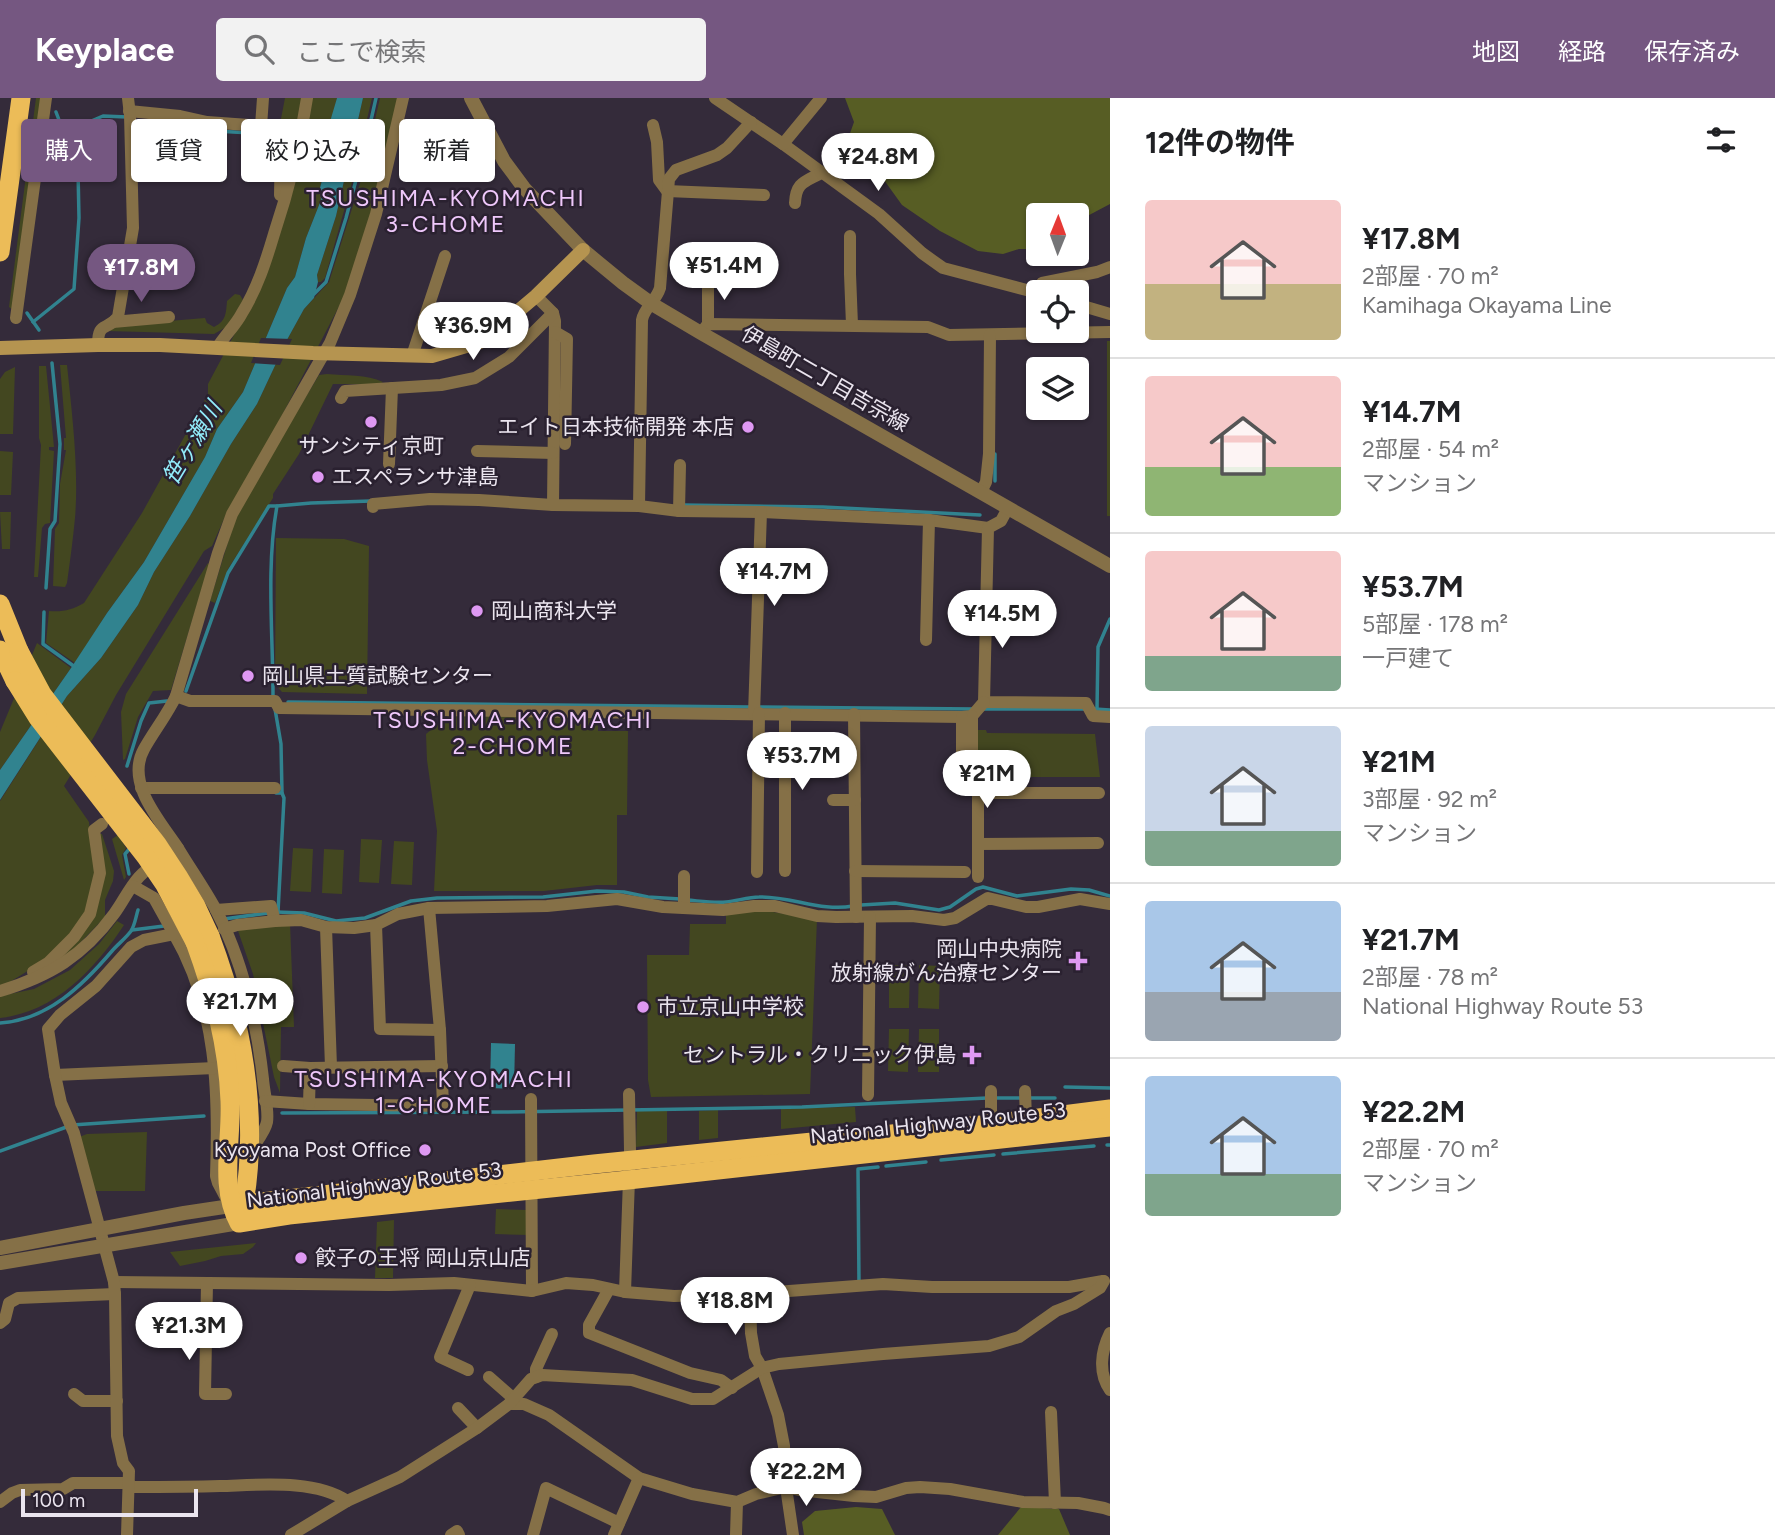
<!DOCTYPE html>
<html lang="ja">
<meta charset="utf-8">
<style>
:root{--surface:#fff;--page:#f2f2f2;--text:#202124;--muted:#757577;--line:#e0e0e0;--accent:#755781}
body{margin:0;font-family:Figtree,"Noto Sans JP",sans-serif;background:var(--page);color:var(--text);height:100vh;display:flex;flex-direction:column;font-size:26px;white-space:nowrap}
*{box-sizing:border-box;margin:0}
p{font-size:23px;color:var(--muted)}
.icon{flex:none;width:38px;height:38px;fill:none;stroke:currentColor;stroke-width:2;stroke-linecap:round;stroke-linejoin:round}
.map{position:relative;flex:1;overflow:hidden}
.side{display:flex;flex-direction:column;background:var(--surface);width:665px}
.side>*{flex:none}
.hud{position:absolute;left:21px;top:21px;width:665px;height:63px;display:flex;gap:14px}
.needle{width:46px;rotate:1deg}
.fabs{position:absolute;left:1026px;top:105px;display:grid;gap:14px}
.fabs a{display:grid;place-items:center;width:63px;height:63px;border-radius:7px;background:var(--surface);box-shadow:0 2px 5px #0004;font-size:35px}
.scale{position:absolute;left:21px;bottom:18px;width:177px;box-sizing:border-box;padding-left:7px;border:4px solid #ebe5ef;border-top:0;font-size:19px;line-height:24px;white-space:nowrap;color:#ebe5ef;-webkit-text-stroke:5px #2a2130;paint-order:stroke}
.price{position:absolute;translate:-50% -60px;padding:0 16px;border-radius:24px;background:#fff;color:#222;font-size:23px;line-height:46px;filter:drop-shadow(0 2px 4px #0008)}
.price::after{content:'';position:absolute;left:50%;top:42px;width:21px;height:16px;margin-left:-10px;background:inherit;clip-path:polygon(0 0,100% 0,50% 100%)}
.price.active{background:var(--accent);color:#fff}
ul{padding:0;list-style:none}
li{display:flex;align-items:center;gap:21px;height:175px;padding:0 35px}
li+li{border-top:2px solid var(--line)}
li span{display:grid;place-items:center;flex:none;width:196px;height:140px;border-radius:7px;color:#555}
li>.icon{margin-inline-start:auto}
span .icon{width:84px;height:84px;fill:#fffc;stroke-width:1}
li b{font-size:30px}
h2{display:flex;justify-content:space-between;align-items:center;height:84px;padding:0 35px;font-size:30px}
.pill{padding:0 24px;border-radius:7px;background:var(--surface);box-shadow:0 2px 5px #0004;font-size:24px;line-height:63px}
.pill.active{background:var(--accent);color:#fff}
header{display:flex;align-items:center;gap:42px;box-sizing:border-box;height:98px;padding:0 35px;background:var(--accent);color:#fff}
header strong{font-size:33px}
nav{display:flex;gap:38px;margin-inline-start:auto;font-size:24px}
.search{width:490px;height:63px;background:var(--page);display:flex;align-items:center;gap:18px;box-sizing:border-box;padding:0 24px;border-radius:7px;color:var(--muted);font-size:26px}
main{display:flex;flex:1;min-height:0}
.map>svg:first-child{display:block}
.green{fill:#434720}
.forest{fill:#575d24}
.water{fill:#31838f}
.pier{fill:#342b3a}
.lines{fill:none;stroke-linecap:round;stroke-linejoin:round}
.stream{stroke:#31838f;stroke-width:3.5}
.minor{stroke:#857047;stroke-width:12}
.tertiary{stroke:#857047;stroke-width:14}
.secondary{stroke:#b59450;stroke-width:14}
.trunk{stroke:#ecbc58;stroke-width:19}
.trunk-bridge{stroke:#ecbc58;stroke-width:19}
.poi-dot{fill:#de98f2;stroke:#2a2130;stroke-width:2.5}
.labels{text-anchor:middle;stroke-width:5;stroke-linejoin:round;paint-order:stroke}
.street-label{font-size:21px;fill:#ebe5ef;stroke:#2a2130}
.poi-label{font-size:21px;fill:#ebe5ef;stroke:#2a2130;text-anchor:start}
.neighbourhood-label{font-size:23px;letter-spacing:2px;fill:#efc8fb;stroke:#2a2130}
.water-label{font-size:23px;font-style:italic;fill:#92ecfa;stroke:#2a2130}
</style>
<header>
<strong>Keyplace</strong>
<div class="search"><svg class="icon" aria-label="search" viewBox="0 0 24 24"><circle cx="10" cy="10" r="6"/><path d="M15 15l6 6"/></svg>ここで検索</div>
<nav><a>地図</a><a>経路</a><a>保存済み</a></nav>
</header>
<main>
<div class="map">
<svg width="1110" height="1437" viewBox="0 0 1110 1437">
<rect width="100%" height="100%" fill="#342b3a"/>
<!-- green -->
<g class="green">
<path d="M36,0H41L13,212L9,209Z"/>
<path d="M285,0H305L282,97L285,37L280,26Z"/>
<path d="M311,0H337L328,35L306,30Z"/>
<path d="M363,0H372L353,81L325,180L321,184H318L317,177L336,118Z"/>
<path d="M380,0H399L372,116L345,197L257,365L227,414L212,448L204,453L116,597L95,637L64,688L89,724L95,775L85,814L70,837L44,863L0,890V703L67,598L101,560L138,507L154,474L190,418L231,346L257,306L288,240L304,211L329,184L361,82Z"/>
<path d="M304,40L324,44L325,51L329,55L320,90L321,102L306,140L295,179L287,190L243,294L217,331L205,359L144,464L107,515L75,565L46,545L49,513C63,514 72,512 84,505L142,415L208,296V286L234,237Z"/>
<path d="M235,196L240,197L243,202L228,228L214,236L107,233L121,227L205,220L207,225L214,229C226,223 226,216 227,203Z"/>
<rect x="1107" y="243" width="3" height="175"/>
<path d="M60,267H67C72,315 79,372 75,420C73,441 70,463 67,485L65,489L53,488L55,431L59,425L60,386L66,352H64V340H66Z"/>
<path d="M39,268H46L54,349H49V352L54,353L50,425L45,426L42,430L38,479H34L41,347L39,340Z"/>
<path d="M15,269L13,336H0V281L5,274Z"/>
<path d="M327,276C345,278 367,276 383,284L380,286H333L299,356L273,396V400L228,471L215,505L210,503L236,418L265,366L319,277Z"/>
<path d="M0,353L13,354L11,397H0Z"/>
<path d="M0,414H11L10,451H2Z"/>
<path d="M276,440L344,441L369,448L367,596L282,594L275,586Z"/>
<path d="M208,465L209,467L171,592L153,593L138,619L125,661L123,662L121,614L126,596Z"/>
<path d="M37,545L71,570L0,672V634Z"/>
<path d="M449,617L598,618V633H628L627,717H617V787H597L544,793H434L437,733L427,662L426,636Z"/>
<path d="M977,632H986L987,635L1095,636L1100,679H977Z"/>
<path d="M99,736H102L114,773L113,783L105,802V819L77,848L57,865L93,818Z"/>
<path d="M118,737L126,750L122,757L126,779L124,782L112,741Z"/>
<path d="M361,741L382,742L379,785L359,784Z"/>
<path d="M394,743L414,744L412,787L391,786Z"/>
<path d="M293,750L313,751L311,794L290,793Z"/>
<path d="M324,751L344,752L342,796L322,795Z"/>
<path d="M754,811L817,821L810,996L651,999L648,982L647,857H689L690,826H726V816Z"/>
<path d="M117,823L124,827C95,871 55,914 0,920V898L34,891L70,872L99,846Z"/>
<path d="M290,825L294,929H281L280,995L274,979L253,876L237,830Z"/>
<path d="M889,867H910L909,910H889Z"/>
<path d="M919,867L940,868L939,911L918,910Z"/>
<path d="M889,931H909L908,974L888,973Z"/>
<path d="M919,931H939V974H918Z"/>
<path d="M855,1009L856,1024L781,1031V1010Z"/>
<path d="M667,1012V1045L636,1049L637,1013Z"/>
<path d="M718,1012V1040L699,1042V1013Z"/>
<path d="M147,1034L145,1093H94L79,1039L87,1036Z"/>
<path d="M496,1111L528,1112L529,1137L495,1136Z"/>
<path d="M394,1122L393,1180H375L377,1124Z"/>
<path d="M256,1145L253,1149L243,1156L221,1158L205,1163L180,1168L170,1154Z"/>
</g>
<!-- forest -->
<g class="forest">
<path d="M845,0H1110V106L1076,124V117H1038V143L1035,144L1037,151H1019L1003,156L978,153L940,133L902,107L884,82L871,78L857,61L848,41L854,24Z"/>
<path d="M856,1409L882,1411L895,1437H804L802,1424L815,1413Z"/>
<path d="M1021,1409L1059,1411L1070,1437H998Z"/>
</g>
<!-- water -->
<g class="water">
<path d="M337,0H363L336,118L317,177L318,184L314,200L304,211L288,240L257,306L231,346L190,418L154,474L138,507L101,560L67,598L0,702V672L71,570L107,515L144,464L205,359L217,331L243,294L287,190L295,179L306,140L321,102L320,90L329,55L325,52L324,44Z"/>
<path d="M491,945L515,946L514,991L490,990Z"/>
</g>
<!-- pier -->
<path class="pier" d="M261,240L292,241L280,267L251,265Z"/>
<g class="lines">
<!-- stream -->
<g class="stream">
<path d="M156,22L183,25"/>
<path d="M194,27L215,33L269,36"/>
<path d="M63,35L103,18L127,19"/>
<path d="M314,196L326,184L346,120L366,44L376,0"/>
<path d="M27,215L39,232"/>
<path d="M33,224L74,191L79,120L78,73L56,14"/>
<path d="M995,356V383"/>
<path d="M683,407L823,409L980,417"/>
<path d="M46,490L50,431L55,423L60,346L52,265"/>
<path d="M44,514L43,546L75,569"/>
<path d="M186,593L228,475L269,408H277"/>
<path d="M273,598C273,537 266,468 277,408L311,405L371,403"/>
<path d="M288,604L751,609"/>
<path d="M759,609L975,611"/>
<path d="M275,611L281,646L282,695H276"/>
<path d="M983,611H1087"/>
<path d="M1095,611L1110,612"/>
<path d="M1097,611L1098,549L1110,521"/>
<path d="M127,668L141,623L149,605L167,603"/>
<path d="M129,776L125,756L131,749"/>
<path d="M687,802C700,803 713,805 726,804C737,803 748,799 759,799C791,798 821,814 853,808"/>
<path d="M861,807L895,805L939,812L950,809L976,791L983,789L1017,798L1071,791L1089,792L1110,798"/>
<path d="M276,814L304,815L336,823L365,820L411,803L437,800L543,799L597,793L624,794L648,799L680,801"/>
<path d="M278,814L284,700L282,695"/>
<path d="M224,821L268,815"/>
<path d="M132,832L164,828"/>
<path d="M0,925C48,922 83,887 112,853C118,846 126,840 131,833C135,827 136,818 138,812"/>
<path d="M1065,989L1110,990"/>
<path d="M994,1000H1022"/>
<path d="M1029,1000H1055"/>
<path d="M282,1015L503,1014L802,1009L987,1000"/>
<path d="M1107,1047H1110"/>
<path d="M0,1053L72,1027L204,1018"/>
<path d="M1003,1056L1094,1048"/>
<path d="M941,1062L994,1057"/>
<path d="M886,1068L926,1064"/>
<path d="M859,1185L858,1071L878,1069"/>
</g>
<!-- minor -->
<g class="minor">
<path d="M715,0L783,46L879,116L922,155L943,170L1038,195"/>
<path d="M129,13L180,18L207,24L261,28L276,31L281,43L280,97"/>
<path d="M653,27L657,44L659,82L667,93L764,97"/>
<path d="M261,28L263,0"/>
<path d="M783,46L821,0"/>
<path d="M795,105C796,84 805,84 821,75"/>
<path d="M850,138V176L852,227"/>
<path d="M1038,194L1042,185L1097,174L1110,169"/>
<path d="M536,198L553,215L555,223L553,407"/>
<path d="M1076,206L1110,216"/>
<path d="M16,220L46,0"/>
<path d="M113,224L169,219"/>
<path d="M708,226V182"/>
<path d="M555,234L567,241L565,346"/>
<path d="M701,235L708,226L928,229L949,237L1110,234"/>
<path d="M98,247C98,223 106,234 118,219L133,130L130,17L128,0"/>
<path d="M217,250C225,237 236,227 242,215C257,191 266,163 274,136C289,91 300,46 307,0"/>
<path d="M412,258L445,158"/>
<path d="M341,300L345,293L441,287L475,280L509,259L553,215"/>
<path d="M477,353L553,355"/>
<path d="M389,366L392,290"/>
<path d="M981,394L986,384L989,356L990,237"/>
<path d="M639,408L642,222C644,210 656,203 660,190L669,81L676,72L717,57L727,50L751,24"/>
<path d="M373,409V406L430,401L479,402L553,407L639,408L679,413L761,414L929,422L988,430"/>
<path d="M1008,410L1001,423L988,430L984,604L1086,605L1093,618L1110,619"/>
<path d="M679,413L680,367"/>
<path d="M926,542L929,422"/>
<path d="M176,598L190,603H275L279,610L962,619L972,618L984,604"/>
<path d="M754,616L761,414"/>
<path d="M854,616L856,819"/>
<path d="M972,618V682L978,695H1099"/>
<path d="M141,690H275"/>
<path d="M962,691V619"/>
<path d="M833,702H855"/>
<path d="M978,746L1098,745"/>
<path d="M178,750C190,770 204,790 215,810C242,860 257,925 263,981C264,995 269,1011 267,1024C265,1034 256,1044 251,1052"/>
<path d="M785,773V615"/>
<path d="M855,773L965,774"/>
<path d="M757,774L759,615"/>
<path d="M978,779V695"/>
<path d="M684,810V778"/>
<path d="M216,812L271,808L275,823"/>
<path d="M376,827L380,931L440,932"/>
<path d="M326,829L331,969"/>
<path d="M224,831L237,827L275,823L301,822L326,829L354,830L376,827L398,816L429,810L547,808L617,801L663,809L723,812L754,808H775L817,818L836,819L912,818L944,822L955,820L988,800L1026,809H1038L1080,801L1110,806"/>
<path d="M174,836C217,909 219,995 216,1078L218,1085L227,1102"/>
<path d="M33,874L48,865L74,839L90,816L100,775L94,732L102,726"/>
<path d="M0,893C50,878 83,858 114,816C123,804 129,790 139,779C149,768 166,759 178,750C160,723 125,685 144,651C154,633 167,617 176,598L218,455L232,416L330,245L350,197L376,116L403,0"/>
<path d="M283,968L310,970L442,968"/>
<path d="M55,977L215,970"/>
<path d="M991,993V1026"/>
<path d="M1025,993L1026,1021"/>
<path d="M868,997L870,819"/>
<path d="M531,1001L532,1193"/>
<path d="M265,1003L309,1006L443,1008L440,932L429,810"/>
<path d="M309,1006L310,970"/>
<path d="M114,1184L389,1187L454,1185L532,1193L566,1185L593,1187L625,1194L674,1198L750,1196L883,1186L932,1189H1069L1103,1183"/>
<path d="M207,1185L205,1296H226"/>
<path d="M609,1191L589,1227V1235L690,1275L721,1282L732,1290"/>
<path d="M625,1194L630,1053L629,996"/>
<path d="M750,1196L751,1235L755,1258L762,1270L778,1317L784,1348L786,1389L793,1437"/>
<path d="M0,1225L5,1221L9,1205L18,1200L115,1196"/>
<path d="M1110,1235C1101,1253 1098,1275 1110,1292"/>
<path d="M468,1272L440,1259L470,1187"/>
<path d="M489,1279L513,1300"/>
<path d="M536,1279V1271L552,1236"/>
<path d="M74,1296L83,1303H117"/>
<path d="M509,1306H524L549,1317L639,1380L692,1396L737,1404L756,1396L786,1389L799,1392L854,1398L876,1399L906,1390L920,1389L950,1391L1023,1404L1078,1405L1104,1410L1110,1412"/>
<path d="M458,1310L477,1330"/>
<path d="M1051,1314L1055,1405"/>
<path d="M129,1389C159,1389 190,1389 220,1388C259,1387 315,1381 347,1403"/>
<path d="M0,1404L12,1395L20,1392L63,1391L73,1385H129"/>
<path d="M127,1437L129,1373L123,1365L117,1338L115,1196L114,1184L74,1035L61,1005L55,977L48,931L60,917L96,888L131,849L144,842L174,836L154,800L133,788"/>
<path d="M291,1437L347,1403L400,1379L477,1330L509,1306L531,1281L542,1277L632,1282L692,1301H713L762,1270L779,1266L883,1256L989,1248L1019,1239L1056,1213L1074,1206L1100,1190L1104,1183"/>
<path d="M451,1437L457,1433L459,1437"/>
<path d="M533,1437L546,1390L619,1425"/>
<path d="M614,1437L639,1380"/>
<path d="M736,1437L737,1404"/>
</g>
<!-- tertiary -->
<g class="tertiary">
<path d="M471,0L504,63L524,90L583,152L623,185L652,206L701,235L1110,468"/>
<path d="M0,1150L184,1115L244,1106L239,1125L0,1165"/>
</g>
<!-- secondary -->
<path class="secondary" d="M0,250L98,247H160L313,255L432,258L480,244L491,236L536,198L583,152"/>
<!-- trunk -->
<g class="trunk">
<path d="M0,154L21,0"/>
<path d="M0,506L19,553"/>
<path d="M0,552L15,583"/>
<path d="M210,838C242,923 259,1016 244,1106L594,1066L991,1026L1110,1011"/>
<path d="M195,844C214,896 228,947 230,1003C232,1043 219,1088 239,1125L289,1117L628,1082L1110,1029"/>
</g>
<!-- trunk-bridge -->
<g class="trunk-bridge">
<path d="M19,553L42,596L157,746L178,778L196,808L210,838"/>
<path d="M15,583L38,620L146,759L165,787L195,844"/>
</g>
</g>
<!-- markers -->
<g class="poi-dot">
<circle cx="371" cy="324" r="7"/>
<circle cx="748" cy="329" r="7"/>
<circle cx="318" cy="379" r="7"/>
<circle cx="477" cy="513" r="7"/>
<circle cx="248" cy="578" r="7"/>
<path d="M1074.5 852.5h7v7h7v7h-7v7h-7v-7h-7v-7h7z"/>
<circle cx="643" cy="909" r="7"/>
<path d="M968.5 946.5h7v7h7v7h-7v7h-7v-7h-7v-7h7z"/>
<circle cx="425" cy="1052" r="7"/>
<circle cx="301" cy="1160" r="7"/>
</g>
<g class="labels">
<!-- street labels -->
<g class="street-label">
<text transform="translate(825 281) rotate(30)" y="7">伊島町二丁目吉宗線</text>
<text transform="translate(938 1025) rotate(-6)" y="7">National Highway Route 53</text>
<text transform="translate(374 1087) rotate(-7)" y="7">National Highway Route 53</text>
</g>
<!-- poi labels -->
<g class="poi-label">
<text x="734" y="336" text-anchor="end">エイト日本技術開発 本店</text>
<text x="371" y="355" text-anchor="middle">サンシティ京町</text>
<text x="332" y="386">エスペランサ津島</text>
<text x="491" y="520">岡山商科大学</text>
<text x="262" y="585">岡山県土質試験センター</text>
<text x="1062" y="858" text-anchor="end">岡山中央病院<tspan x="1062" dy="24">放射線がん治療センター</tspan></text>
<text x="657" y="916">市立京山中学校</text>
<text x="956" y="964" text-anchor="end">セントラル・クリニック伊島</text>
<text x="411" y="1059" text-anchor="end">Kyoyama Post Office</text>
<text x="315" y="1167">餃子の王将 岡山京山店</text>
</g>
<!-- neighbourhood labels -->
<g class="neighbourhood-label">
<text x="446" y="108">TSUSHIMA-KYOMACHI<tspan x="446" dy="26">3-CHOME</tspan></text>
<text x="513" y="630">TSUSHIMA-KYOMACHI<tspan x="513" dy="26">2-CHOME</tspan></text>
<text x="434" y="989">TSUSHIMA-KYOMACHI<tspan x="434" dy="26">1-CHOME</tspan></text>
</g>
<!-- water labels -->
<g class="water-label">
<text transform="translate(192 345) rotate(-59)" y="8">笹ヶ瀬川</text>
</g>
</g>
</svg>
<div class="fabs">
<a><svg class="needle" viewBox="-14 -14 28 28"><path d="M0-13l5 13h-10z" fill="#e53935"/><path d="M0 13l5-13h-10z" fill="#757577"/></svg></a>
<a><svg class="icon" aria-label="locate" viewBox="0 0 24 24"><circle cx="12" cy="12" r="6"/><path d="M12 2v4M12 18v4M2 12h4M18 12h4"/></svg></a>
<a><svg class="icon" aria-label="layers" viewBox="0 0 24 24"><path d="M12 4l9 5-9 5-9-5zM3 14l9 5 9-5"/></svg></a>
</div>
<div class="scale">100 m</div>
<b class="price" style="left:878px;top:95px">¥24.8M</b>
<b class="price" style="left:724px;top:204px">¥51.4M</b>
<b class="price active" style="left:141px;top:206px">¥17.8M</b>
<b class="price" style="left:473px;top:264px">¥36.9M</b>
<b class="price" style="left:774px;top:510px">¥14.7M</b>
<b class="price" style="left:1002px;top:552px">¥14.5M</b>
<b class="price" style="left:802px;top:694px">¥53.7M</b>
<b class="price" style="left:987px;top:712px">¥21M</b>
<b class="price" style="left:240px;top:940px">¥21.7M</b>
<b class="price" style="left:735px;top:1239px">¥18.8M</b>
<b class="price" style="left:189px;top:1264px">¥21.3M</b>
<b class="price" style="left:806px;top:1410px">¥22.2M</b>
<div class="hud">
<a class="pill active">購入</a>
<a class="pill">賃貸</a>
<a class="pill">絞り込み</a>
<a class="pill">新着</a>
</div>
</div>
<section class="side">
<h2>12件の物件<svg class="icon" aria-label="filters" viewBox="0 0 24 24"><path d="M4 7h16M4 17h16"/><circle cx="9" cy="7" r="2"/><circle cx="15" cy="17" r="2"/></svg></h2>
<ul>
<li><span style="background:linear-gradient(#f6c9c9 60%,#c2b280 0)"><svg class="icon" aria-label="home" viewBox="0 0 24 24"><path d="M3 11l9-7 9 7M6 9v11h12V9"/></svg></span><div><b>¥17.8M</b><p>2部屋 · 70 m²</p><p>Kamihaga Okayama Line</p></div></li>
<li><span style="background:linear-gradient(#f6c9c9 65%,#8fb573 0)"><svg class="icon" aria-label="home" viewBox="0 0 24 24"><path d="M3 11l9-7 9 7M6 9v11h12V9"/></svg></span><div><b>¥14.7M</b><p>2部屋 · 54 m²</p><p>マンション</p></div></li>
<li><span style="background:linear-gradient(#f6c9c9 75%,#7fa58c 0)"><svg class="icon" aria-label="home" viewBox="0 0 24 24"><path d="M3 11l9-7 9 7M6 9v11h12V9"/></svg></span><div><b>¥53.7M</b><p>5部屋 · 178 m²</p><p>一戸建て</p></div></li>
<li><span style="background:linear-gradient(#c9d6e8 75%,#7fa58c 0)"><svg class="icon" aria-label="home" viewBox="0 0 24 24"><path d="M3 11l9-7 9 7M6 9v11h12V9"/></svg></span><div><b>¥21M</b><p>3部屋 · 92 m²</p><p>マンション</p></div></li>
<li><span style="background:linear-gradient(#a9c7e8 65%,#9aa5b1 0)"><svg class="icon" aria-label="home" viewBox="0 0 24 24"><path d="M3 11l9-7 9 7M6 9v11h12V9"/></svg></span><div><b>¥21.7M</b><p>2部屋 · 78 m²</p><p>National Highway Route 53</p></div></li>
<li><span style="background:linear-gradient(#a9c7e8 70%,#7fa58c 0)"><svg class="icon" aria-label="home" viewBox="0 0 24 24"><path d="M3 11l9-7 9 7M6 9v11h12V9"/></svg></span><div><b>¥22.2M</b><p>2部屋 · 70 m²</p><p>マンション</p></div></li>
</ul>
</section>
</main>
